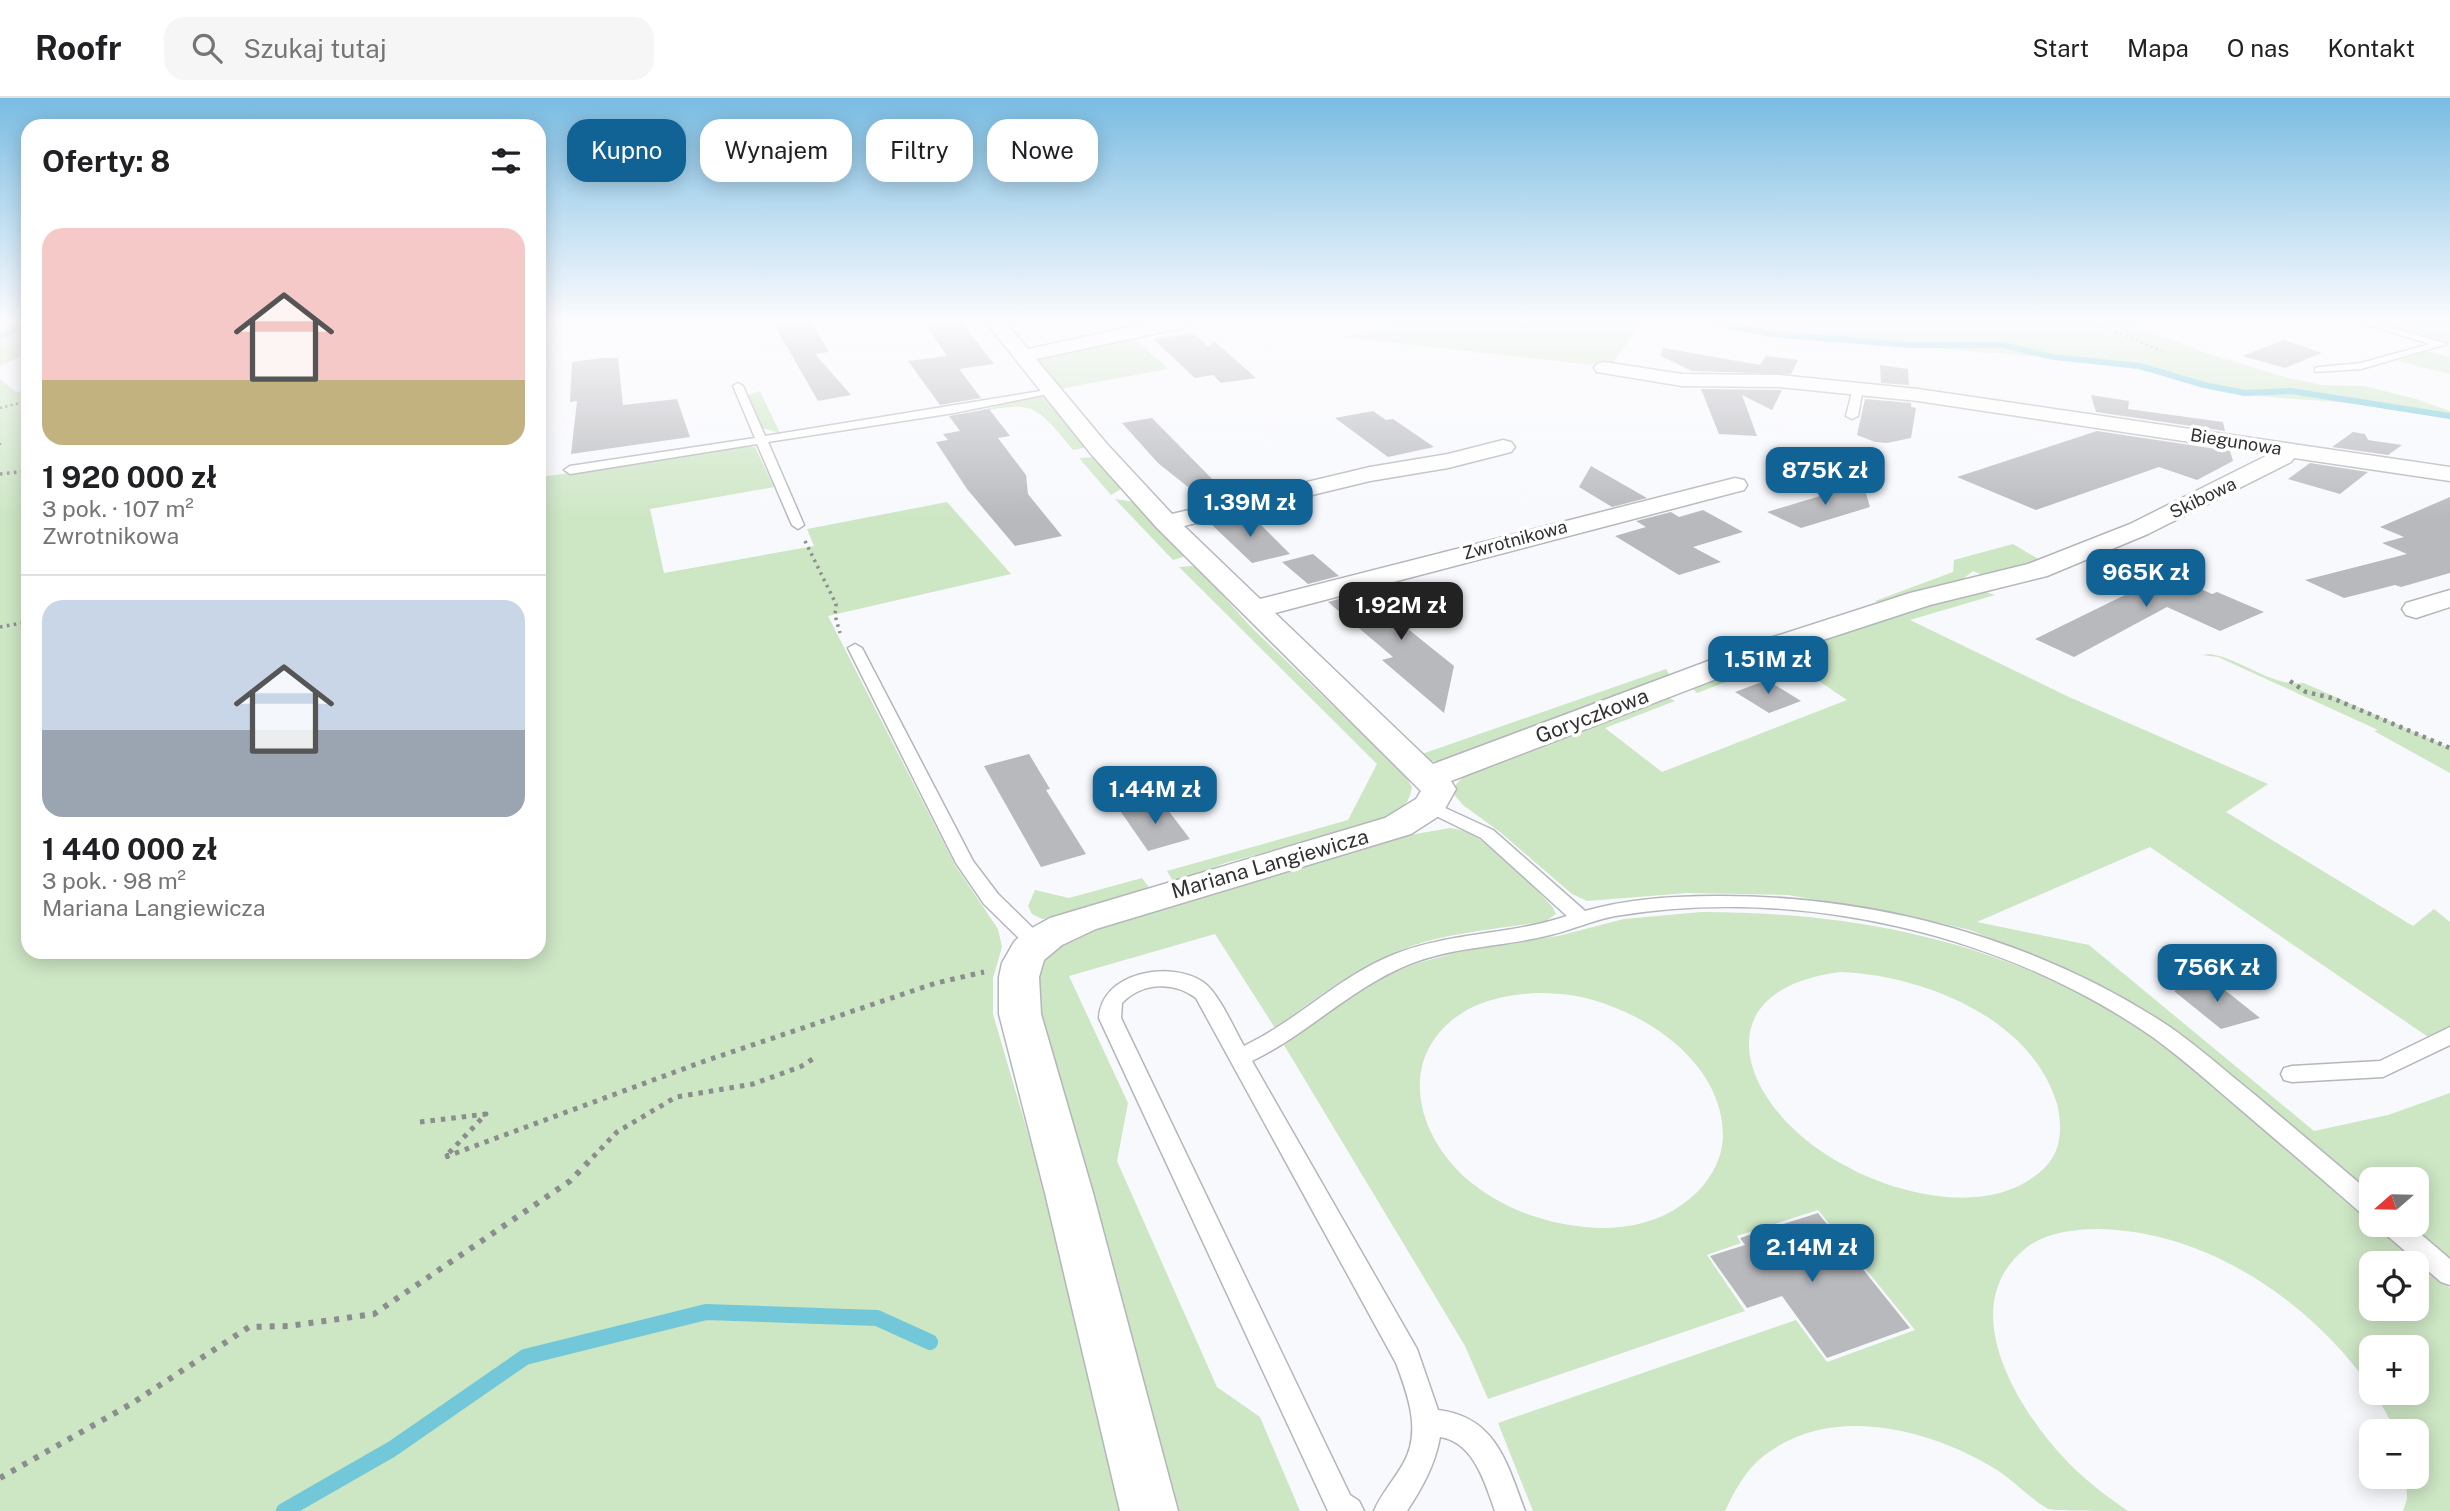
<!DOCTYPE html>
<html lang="pl">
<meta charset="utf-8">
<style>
:root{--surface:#fff;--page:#f6f6f6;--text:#202124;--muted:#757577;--line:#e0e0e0;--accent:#126395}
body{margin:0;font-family:"Public Sans",sans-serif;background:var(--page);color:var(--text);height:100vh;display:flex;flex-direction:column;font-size:26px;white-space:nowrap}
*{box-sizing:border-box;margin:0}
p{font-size:23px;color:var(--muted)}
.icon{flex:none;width:38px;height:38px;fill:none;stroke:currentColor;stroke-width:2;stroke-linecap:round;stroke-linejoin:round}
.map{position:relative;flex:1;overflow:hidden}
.sheet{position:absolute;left:21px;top:21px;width:525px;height:840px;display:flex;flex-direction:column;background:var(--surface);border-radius:21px;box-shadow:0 4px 18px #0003}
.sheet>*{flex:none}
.guide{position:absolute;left:567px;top:21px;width:665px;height:63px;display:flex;gap:14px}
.needle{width:46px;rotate:250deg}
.fabs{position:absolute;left:2359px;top:1069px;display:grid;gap:14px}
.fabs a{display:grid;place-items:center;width:70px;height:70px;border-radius:14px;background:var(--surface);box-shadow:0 4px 18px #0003;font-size:35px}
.price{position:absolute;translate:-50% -60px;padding:0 16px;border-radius:14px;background:var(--accent);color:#fff;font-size:23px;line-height:46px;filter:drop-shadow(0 2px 4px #0008)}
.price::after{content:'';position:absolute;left:50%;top:42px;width:21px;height:16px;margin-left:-10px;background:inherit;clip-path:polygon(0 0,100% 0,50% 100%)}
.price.selected{background:#222;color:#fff}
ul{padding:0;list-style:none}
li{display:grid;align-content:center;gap:14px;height:371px;padding:0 21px}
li+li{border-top:2px solid var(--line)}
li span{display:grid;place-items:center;height:217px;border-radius:21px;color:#555}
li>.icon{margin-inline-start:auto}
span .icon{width:126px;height:126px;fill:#fffc;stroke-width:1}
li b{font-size:30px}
h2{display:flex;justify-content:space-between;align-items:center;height:84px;padding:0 21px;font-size:30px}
.pill{padding:0 24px;border-radius:21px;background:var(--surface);box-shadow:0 4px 18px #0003;font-size:24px;line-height:63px}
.pill.selected{background:var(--accent);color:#fff}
header{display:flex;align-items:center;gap:42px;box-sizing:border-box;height:98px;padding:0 35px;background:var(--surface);border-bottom:2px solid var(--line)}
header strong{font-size:33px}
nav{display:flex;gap:38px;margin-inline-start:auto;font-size:24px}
.search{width:490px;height:63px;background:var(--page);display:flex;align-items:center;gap:18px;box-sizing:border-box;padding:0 24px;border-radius:21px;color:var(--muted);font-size:26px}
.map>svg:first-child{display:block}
.green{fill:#cde6c4;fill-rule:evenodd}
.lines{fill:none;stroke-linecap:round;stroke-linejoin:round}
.stream-far1{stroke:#72c8d9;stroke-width:6}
.stream{stroke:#72c8d9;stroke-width:16}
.building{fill:#b8b9bd}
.lane-casing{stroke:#b4b6ba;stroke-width:3}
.street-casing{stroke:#b4b6ba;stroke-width:3}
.path-far4{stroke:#8c8d8f;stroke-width:2.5;stroke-dasharray:2 3.5;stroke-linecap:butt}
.path-far3{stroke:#8c8d8f;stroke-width:3.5;stroke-dasharray:2.5 4.5;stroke-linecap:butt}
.path-far2{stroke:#8c8d8f;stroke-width:4.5;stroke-dasharray:3.5 5;stroke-linecap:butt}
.path-far1{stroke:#8c8d8f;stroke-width:5;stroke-dasharray:4.5 6;stroke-linecap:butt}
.path{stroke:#8c8d8f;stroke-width:6;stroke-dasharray:5 8;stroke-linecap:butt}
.lane{fill:#fff;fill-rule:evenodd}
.street{fill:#fff;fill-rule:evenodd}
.labels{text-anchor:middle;stroke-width:7;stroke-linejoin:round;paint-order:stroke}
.far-street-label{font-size:18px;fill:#323234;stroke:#fff}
.street-label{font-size:21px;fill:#323234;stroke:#fff}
</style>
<header>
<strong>Roofr</strong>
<div class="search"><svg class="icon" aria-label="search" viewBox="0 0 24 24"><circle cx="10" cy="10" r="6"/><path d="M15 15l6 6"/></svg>Szukaj tutaj</div>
<nav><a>Start</a><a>Mapa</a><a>O nas</a><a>Kontakt</a></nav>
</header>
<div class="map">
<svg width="2450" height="1413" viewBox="0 0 2450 1413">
<rect width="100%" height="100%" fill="#f8f9fd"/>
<!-- green -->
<g class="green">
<path d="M0,223H28V255L0,268Z"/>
<path d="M1397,223H1643L1610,269L1342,239L1394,228Z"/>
<path d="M1690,223H2120L2209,256L2288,280L2322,287L2364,288L2416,301L2450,313V320L2349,305L2269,299L2215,292L2161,275L2064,261L1766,236Z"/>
<path d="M2366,223H2450V245H2444Z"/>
<path d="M1131,237L1168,271L1059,291L1036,264L1041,258Z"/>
<path d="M2429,253L2450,259V276L2397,263Z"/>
<path d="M0,281L16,294L28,292V854H539V379L617,369L739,348L755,349L774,389L650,411L664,475L814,448L807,431L947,404L1011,476L828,518L955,767L998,831L1002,849L993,880V916L1046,1097L1124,1413H0Z"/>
<path d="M760,293L780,335L758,329L746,298Z"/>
<path d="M1043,299L1049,301L1088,349L1073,352C1031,300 1031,305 967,316L1027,300Z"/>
<path d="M1096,359L1123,390L1111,397L1079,360Z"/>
<path d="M1115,401L1135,404L1186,458L1173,462Z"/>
<path d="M2013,446L2040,462L1988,479L1973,473L1958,485L1884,506L1875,503L1953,474L1954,462Z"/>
<path d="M1192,468L1198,470L1250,528L1404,676L1412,689C1409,707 1400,713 1384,723L1225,765L1174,785L1167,773L1348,722L1377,666L1179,469Z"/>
<path d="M1982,493L1995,497L1910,522L2069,599L2268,686L2226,714L2413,828L2434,811L2450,824V929L2431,941L2150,749L1977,824L2089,847L2314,1033L2388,1017L2450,995V1161L2410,1127H2417V1082H2371V1095L2194,947L2157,923L2057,868L1970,832L1902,816L1788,797L1687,795L1587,803L1572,796L1500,734L1463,707L1452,694L1457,685L1470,673L1664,597L1675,603L1605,630L1662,674L1847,602L1801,571L1770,567L1697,595L1691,589L1853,528Z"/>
<path d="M2210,556C2242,561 2271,589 2304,585L2450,650V675L2374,633L2378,632L2218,559L2202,557Z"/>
<path d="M1666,571L1671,579L1443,664L1431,663L1422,656Z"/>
<path d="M1450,730C1486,733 1526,783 1552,808L1556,816L1546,823C1506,830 1464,833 1424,844C1367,861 1322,896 1275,930L1215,836L1069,878L1128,1005L1117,1063L1217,1289L1260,1319L1300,1413H1166L1034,912L1036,867L1049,852L1090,830L1398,739Z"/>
<path d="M1142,780L1151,792L1053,820L1042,821L1032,816L1028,808L1035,792L1069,800Z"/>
<path d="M1701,814C1865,814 2020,847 2157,942C2233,995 2301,1062 2371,1122V1127H2377L2450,1190V1413H2403L2407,1401L2406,1379H2417V1334L2396,1333L2375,1295H2417V1250H2371V1290C2310,1203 2206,1132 2097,1131C2074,1131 2045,1135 2026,1150C1954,1207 2016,1308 2063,1359C2082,1380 2105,1397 2128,1413C2114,1413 2056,1413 2048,1411C2032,1402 2014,1383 1997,1372C1931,1331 1832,1305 1765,1357C1746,1371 1735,1392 1725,1413H1533L1498,1325L1796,1222L1827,1264L1915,1232L1818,1112L1737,1138L1741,1145L1707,1157L1745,1213L1488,1301L1465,1248L1284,947L1355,896L1387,877L1418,865L1473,850L1558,838L1624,821ZM1840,874C1922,877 2031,919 2057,1006C2062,1026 2062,1050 2048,1066C2022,1095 1984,1102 1946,1099C1904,1095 1863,1080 1827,1057C1739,1001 1703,892 1840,874ZM1535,895C1554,895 1574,896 1593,902C1653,919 1723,968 1723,1038C1722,1071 1699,1098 1672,1113C1646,1128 1614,1132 1585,1129C1544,1125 1505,1111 1473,1086C1418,1043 1394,962 1459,917C1482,901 1509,897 1535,895ZM2371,1166H2417V1211H2371Z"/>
</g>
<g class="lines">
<!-- stream-far1 -->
<g class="stream-far1">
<path d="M1710,223L1770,236L1910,247H2004L2053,259L2140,268L2204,287L2245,295L2291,293L2450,318"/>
<path d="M0,238L28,226"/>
</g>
<!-- stream -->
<path class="stream" d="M284,1413L392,1351L525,1259L706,1214L877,1220L930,1244"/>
</g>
<!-- building -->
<g class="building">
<path d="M807,223L812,226L829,254L815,256L851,297L818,303L775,228Z"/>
<path d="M924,223H960L994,266L959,271L981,300L940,307L908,263L947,258Z"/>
<path d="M1194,235L1208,248L1214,243L1256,280L1221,285L1213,277L1195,280L1153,241Z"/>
<path d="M2284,242L2322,255L2285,270L2242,258Z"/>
<path d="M1663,250L1760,267L1766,258L1798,262L1791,276L1692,273L1661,258Z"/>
<path d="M602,260H618L623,307L677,301L690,339L571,356L577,303L570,304L572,264Z"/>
<path d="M1880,267L1908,271L1909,287L1881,285Z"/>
<path d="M1701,291L1779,292H1782L1772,312L1742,297L1757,338L1719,336Z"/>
<path d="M2091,297L2129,303L2128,311L2223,324L2225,333L2096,314Z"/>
<path d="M1865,301L1911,305V309L1916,310L1911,340L1887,345L1875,344L1857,337Z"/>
<path d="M989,311L1010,338L998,340L1026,377L1028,396L1062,438L1015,448L967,391L936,344L948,342L943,336L960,333L949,318Z"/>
<path d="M1373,313L1386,322L1393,321L1434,349L1388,359L1335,320Z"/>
<path d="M1152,320L1221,390L1208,405L1158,365L1122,325Z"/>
<path d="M2097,333L2230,353L2233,363L2197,382L2159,369L2036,412L1957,379Z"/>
<path d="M2353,334L2365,336L2368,342L2402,347L2388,357L2332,349Z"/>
<path d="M2310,365L2368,374L2340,396L2288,381Z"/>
<path d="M1591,368L1647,400L1612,409L1579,389Z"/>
<path d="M1863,385L1870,409L1801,430L1767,414Z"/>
<path d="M2450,399V475L2401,489L2395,487L2344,500L2305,482L2407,456L2382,445L2404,439L2380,429Z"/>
<path d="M1703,412L1743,434L1693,449L1721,464L1679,477L1615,438L1646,429L1636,423L1671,414L1679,419Z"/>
<path d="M1251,417L1290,456L1252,465L1210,425Z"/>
<path d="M1313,456L1339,478L1308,486L1282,464Z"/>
<path d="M2147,467L2212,496L2217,494L2264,514L2220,533L2167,509L2074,559L2035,541L2131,494L2103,481L2134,468Z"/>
<path d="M1390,493L1429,525L1408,531L1454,568L1444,615L1382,562L1393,559L1328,504L1360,495L1365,500Z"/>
<path d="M1767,582L1801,603L1769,615L1735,594Z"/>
<path d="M1029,656L1050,691L1046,692L1086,756L1041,769L984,668Z"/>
<path d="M1161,703L1190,741L1148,753L1121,714Z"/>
<path d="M2211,881L2260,920L2221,931L2174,893Z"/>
<path d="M1818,1115L1910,1230L1827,1260L1782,1198L1747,1210L1710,1158L1745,1147L1740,1140Z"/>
</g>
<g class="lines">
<!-- lane casing -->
<g class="lane-casing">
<g id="lane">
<path d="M2355,223H2371L2447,246L2361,271L2315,274V270L2319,269L2361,265L2430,246Z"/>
<path d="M738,285L743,288L765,338L1053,291L1058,294L954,315L768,344L804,427L798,431L792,427L757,346L570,376L564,372L570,368L755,340L733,288Z"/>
<path d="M1858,287L1863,290L1858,318L1852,321L1846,318L1853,290Z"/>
<path d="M855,546L862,550L973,763L998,796L1043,840L1046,845L1043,850H1029L984,806L956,765L848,550Z"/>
<path d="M1430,703L1493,732L1585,813C1627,801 1672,798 1716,798C1873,797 2035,840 2167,927C2198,948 2225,973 2254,996C2293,1029 2332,1062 2371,1095V1119L2362,1116C2322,1081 2281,1046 2240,1011C2212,987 2184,962 2154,940C2002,834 1798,788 1615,818C1593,822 1572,832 1550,837C1504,849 1455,848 1410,866C1352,889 1308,936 1252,963L1417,1251L1438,1312C1496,1319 1507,1365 1525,1413H1495C1485,1385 1474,1344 1440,1339C1435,1367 1422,1390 1407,1413H1374C1381,1396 1394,1382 1403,1366C1422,1334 1408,1297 1396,1265L1196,900C1174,883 1142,884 1122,905L1121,920L1350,1397L1359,1403L1364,1413H1328L1099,920C1101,874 1171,862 1203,884C1219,895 1234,931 1244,948C1297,923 1339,878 1395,856C1450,834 1511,837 1567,818L1481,740L1424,712L1421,708Z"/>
<path d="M2450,929V947L2383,979L2292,984L2284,982L2281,976L2284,970L2292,968L2380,963Z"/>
<path d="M2380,1127H2410L2450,1161V1187L2441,1184L2383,1134Z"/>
</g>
</g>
<!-- street casing -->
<g class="street-casing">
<g id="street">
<path d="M985,223H1004L1028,251L1158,223H1195L1186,229L1036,261L1107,346L1172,416L1370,369L1448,356L1503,342L1511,344L1515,349L1511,354L1448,370L1370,383L1184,428L1260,501L1735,380L1744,382L1747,387L1744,392L1275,515L1433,666L1767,541L1910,495L2028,466L2130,426L2270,356L1918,303L1779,289L1682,288L1597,274L1594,270L1597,266L1604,264L1682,276L1779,277L1918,291L2450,369V383L2294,360L2291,364L2148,436L2047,478L1930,507L1789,553L1451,683L1456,691L1442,716L1411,736L1096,831L1062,847L1044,862L1039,879L1041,916L1093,1095L1178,1413H1120L1045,1095L999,916V879L1002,865L1014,844L1023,835L1050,820L1385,720L1416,701L1421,693L1157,430L1091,356Z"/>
<path d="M2450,492V509L2416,520L2406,517L2402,511L2406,505Z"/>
</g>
</g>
<!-- path-far4 -->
<g class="path-far4">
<path d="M2090,223L2162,253"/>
<path d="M0,310L28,303"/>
<path d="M0,345V349"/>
</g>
<!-- path-far3 -->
<g class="path-far3">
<path d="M0,376L28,373"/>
<path d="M805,443L836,506L835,517L840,535"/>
<path d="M0,529L28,524"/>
</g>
<!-- path-far2 -->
<path class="path-far2" d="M2290,583L2306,594L2332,600L2450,650"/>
<!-- path-far1 -->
<g class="path-far1">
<path d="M420,1024L486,1016L445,1059L702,964L936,885L984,874"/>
<path d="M593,1059L617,1034L676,999L753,986L800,969L816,959"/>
</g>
<!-- path -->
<g class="path">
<path d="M446,1058H449"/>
<path d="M0,1380L131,1306L249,1229L289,1228L374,1216L570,1083L594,1058"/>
</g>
<!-- lane -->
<use href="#lane" class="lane"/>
<!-- street -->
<use href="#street" class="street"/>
</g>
<!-- sky -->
<linearGradient id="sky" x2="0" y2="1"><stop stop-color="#79bce2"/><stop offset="0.53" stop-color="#fcfcfe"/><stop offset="1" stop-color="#fcfcfe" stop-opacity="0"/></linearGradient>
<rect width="2450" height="421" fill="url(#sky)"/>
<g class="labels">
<!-- far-street labels -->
<g class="far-street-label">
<text transform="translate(2236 344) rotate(9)" y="6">Biegunowa</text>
<text transform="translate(2203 400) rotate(-26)" y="6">Skibowa</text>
<text transform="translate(1515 442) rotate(-15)" y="6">Zwrotnikowa</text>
</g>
<!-- street labels -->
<g class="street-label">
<text transform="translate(1592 618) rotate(-21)" y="7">Goryczkowa</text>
<text transform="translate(1270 766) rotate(-16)" y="7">Mariana Langiewicza</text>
</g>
</g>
</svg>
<div class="fabs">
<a><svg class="needle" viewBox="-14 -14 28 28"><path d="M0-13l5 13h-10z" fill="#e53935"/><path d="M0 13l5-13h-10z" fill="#757577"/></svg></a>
<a><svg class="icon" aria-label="locate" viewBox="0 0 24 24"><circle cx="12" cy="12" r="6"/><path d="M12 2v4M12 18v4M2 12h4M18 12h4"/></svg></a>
<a>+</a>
<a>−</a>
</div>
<b class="price" style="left:1825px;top:409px">875K zł</b>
<b class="price" style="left:1250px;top:441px">1.39M zł</b>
<b class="price" style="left:2146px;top:511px">965K zł</b>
<b class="price selected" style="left:1401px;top:544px">1.92M zł</b>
<b class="price" style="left:1768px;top:598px">1.51M zł</b>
<b class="price" style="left:1155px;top:728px">1.44M zł</b>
<b class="price" style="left:2217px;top:906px">756K zł</b>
<b class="price" style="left:1812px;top:1186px">2.14M zł</b>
<div class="guide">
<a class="pill selected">Kupno</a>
<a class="pill">Wynajem</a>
<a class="pill">Filtry</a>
<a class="pill">Nowe</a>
</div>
<section class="sheet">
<h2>Oferty: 8<svg class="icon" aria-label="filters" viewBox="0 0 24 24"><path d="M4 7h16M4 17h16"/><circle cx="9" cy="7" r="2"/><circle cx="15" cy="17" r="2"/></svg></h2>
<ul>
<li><span style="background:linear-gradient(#f6c9c9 70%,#c2b280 0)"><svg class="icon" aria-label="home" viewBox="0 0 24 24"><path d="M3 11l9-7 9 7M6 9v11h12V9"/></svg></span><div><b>1 920 000 zł</b><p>3 pok. · 107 m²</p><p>Zwrotnikowa</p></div></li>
<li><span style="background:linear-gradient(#c9d6e8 60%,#9aa5b1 0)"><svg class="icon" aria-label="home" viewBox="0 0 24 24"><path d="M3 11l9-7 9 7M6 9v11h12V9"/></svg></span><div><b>1 440 000 zł</b><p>3 pok. · 98 m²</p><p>Mariana Langiewicza</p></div></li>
</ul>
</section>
</div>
